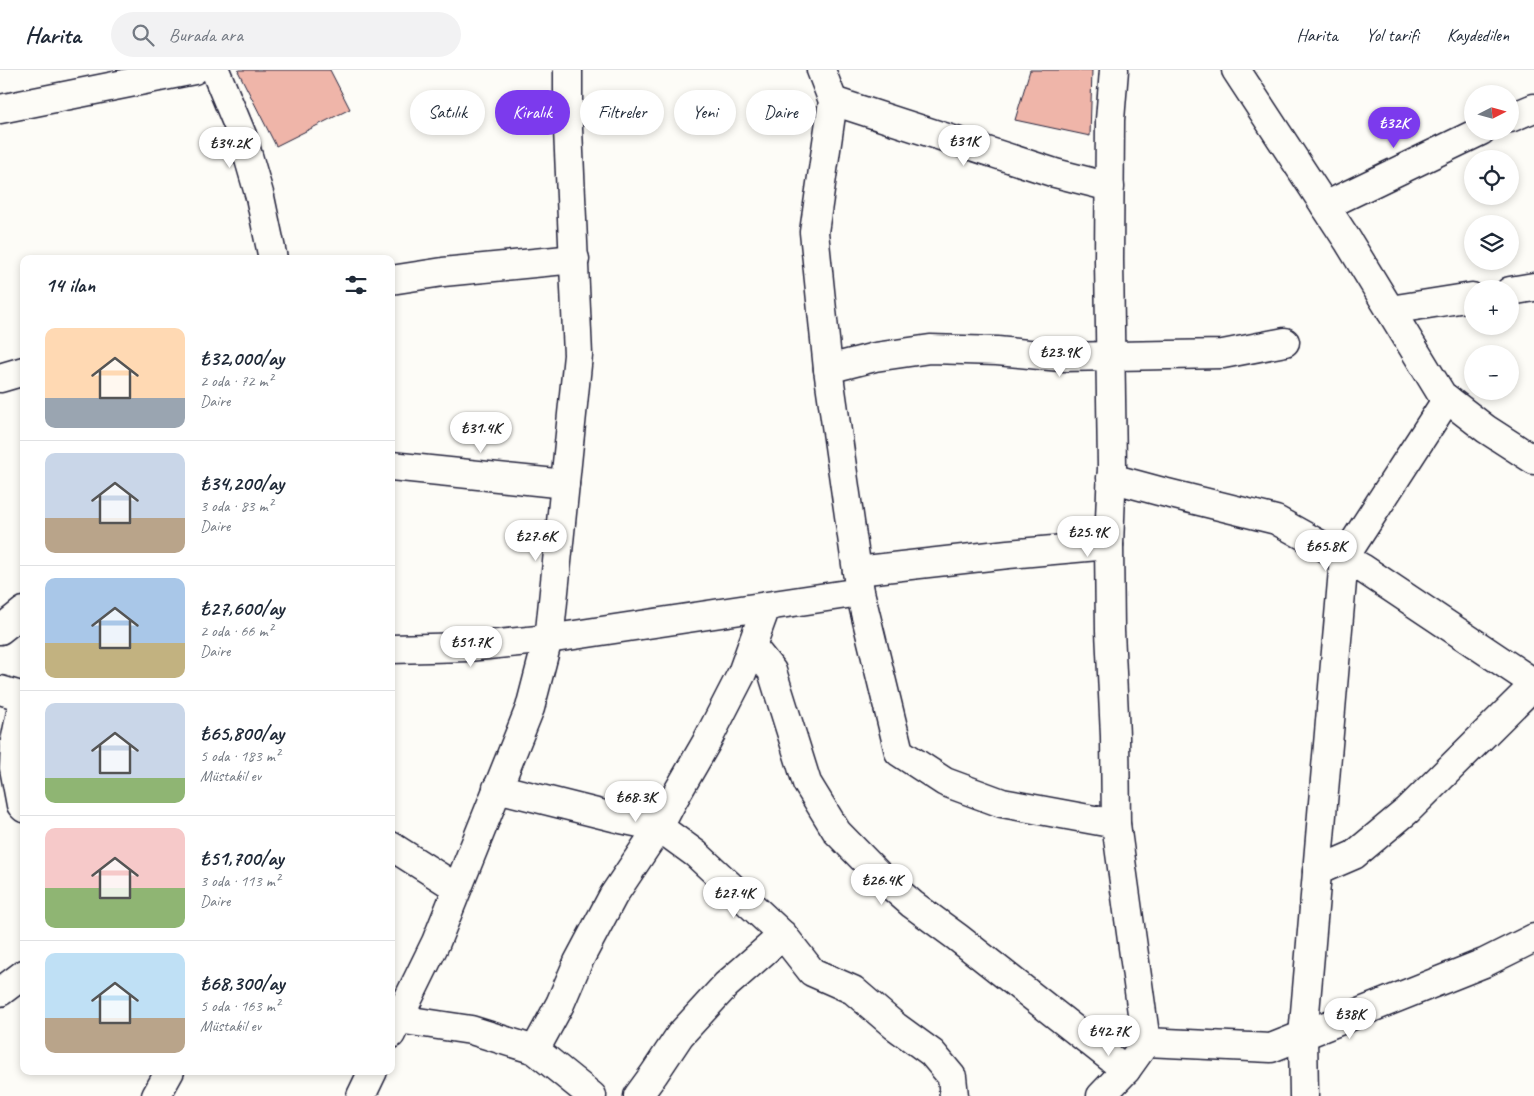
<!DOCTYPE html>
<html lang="tr">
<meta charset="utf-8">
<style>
:root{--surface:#fff;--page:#f2f2f3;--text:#1f2937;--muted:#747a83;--line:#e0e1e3;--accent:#7c3aed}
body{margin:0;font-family:Caveat,sans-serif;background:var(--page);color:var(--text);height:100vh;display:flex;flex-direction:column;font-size:19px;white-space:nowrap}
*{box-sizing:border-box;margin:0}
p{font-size:16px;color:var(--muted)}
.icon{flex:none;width:28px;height:28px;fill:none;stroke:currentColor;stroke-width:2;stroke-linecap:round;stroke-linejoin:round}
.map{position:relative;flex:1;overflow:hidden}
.drawer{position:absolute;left:20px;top:185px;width:375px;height:820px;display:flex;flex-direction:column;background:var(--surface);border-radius:10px;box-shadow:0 2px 8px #0003}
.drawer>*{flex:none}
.banner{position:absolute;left:410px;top:20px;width:475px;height:45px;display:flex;gap:10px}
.needle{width:32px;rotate:84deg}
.controls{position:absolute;left:1464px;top:15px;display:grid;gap:10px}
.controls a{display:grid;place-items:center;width:55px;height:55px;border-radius:50%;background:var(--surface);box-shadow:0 2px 8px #0003;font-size:25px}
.price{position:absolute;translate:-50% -42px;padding:0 11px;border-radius:18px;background:#fff;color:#222;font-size:16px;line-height:32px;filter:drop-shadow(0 1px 2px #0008)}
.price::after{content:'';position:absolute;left:50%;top:30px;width:15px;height:11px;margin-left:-8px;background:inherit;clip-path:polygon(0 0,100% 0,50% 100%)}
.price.selected{background:var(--accent);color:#fff}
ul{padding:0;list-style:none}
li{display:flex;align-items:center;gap:15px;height:125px;padding:0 25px}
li+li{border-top:1px solid var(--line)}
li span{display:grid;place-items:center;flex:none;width:140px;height:100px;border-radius:10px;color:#555}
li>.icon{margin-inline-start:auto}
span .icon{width:60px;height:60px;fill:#fffc;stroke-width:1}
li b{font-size:21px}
h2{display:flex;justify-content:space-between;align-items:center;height:60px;padding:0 25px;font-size:21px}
.pill{padding:0 18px;border-radius:22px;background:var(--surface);box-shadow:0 2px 8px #0003;font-size:18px;line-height:45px}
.pill.selected{background:var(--accent);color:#fff}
header{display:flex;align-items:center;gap:30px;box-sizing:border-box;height:70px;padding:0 25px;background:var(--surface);border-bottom:1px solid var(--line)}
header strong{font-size:24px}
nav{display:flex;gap:28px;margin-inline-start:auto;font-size:18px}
.search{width:350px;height:45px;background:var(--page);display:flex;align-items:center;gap:12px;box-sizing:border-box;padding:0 18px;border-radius:28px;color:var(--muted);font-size:19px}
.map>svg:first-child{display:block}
.building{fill:#efb5a9;stroke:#22223b}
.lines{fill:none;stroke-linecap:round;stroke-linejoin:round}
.street-casing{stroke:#22223b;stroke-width:31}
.secondary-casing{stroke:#22223b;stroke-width:31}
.street{stroke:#fdfcf7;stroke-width:28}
.secondary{stroke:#fdfcf7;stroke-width:28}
</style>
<header>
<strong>Harita</strong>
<div class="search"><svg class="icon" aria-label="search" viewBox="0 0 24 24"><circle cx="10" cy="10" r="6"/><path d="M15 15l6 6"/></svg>Burada ara</div>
<nav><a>Harita</a><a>Yol tarifi</a><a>Kaydedilen</a></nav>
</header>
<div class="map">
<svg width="1534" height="1026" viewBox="0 0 1534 1026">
<rect width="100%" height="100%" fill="#fdfcf7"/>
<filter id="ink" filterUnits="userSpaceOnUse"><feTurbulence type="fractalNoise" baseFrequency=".02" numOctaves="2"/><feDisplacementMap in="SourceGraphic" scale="10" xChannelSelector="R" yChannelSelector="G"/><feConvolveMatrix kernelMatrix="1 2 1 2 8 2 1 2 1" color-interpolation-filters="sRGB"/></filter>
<g filter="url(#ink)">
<!-- building -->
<g class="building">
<path d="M240,0H330L350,39L276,76L238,1Z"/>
<path d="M1030,0H1092L1090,66L1015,50Z"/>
</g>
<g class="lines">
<!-- street casing -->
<g class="street-casing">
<g id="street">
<path d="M215,0L242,65L260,127L273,189"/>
<path d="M821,0L833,31L814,162L828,299L860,522L899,682L945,712L1002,733L1116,754"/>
<path d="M1236,0L1348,171L1442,325L1486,359L1534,390"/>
<path d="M833,31L1055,103L1110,117"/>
<path d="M0,39L194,0"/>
<path d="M1510,48L1534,38"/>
<path d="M1325,136L1481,61"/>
<path d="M391,210L443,202L575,189"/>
<path d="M828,299L875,287L930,279L997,281L1061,287L1223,284L1285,272"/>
<path d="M0,308L24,301"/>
<path d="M391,396L565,414"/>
<path d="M1111,408L1159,421L1276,450L1362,498L1534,613"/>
<path d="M857,501L1008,484L1109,475"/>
<path d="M0,560L24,541"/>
<path d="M752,576L772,601L807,713L837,762L880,806L912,834L957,867L1126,1000"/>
<path d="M391,579L468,577L548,569L860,522"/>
<path d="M0,620L24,627"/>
<path d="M24,627L15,672L14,698L21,735L24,738"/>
<path d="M497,718L621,749L659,757L696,784L783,865L812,902L853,920L895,956L932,983L952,1007L954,1026"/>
<path d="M391,776L457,818"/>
<path d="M1317,801L1354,785L1408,740L1534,615"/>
<path d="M0,922L24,904"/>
<path d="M398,949L471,960L535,980L592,1026"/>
<path d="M391,964L436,872L530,638L550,561L578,285L568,59V0"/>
<path d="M1146,972L1271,978L1484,893L1534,868"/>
<path d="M535,980L560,934L578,892L613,826L659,757L672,732L706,673L742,603L766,537"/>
<path d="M156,1026L170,1001"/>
<path d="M361,1026L373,1001"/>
<path d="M638,1026L654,1004L680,965L726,915L783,865"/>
<path d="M1101,1026L1126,1000L1146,972L1116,754L1115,666L1110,561L1109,475L1112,397L1109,190L1110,50L1114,0"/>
<path d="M1304,1026L1303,966L1344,488L1447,329"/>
</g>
</g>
<!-- secondary casing -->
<g class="secondary-casing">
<g id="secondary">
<path d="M1510,221L1534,217"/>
<path d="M1390,240L1472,227"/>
</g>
</g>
<!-- street -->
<use href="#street" class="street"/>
<!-- secondary -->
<use href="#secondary" class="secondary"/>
</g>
</g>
</svg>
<div class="controls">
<a><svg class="needle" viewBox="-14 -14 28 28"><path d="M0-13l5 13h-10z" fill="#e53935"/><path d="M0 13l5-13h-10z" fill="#747a83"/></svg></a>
<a><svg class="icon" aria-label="locate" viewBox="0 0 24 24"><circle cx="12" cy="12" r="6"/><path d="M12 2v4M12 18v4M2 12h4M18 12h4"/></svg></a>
<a><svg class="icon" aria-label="layers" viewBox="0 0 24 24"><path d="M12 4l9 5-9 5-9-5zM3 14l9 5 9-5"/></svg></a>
<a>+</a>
<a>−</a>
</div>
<b class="price selected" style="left:1394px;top:79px">₺32K</b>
<b class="price" style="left:964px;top:97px">₺31K</b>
<b class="price" style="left:230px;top:99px">₺34.2K</b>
<b class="price" style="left:1060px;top:308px">₺23.9K</b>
<b class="price" style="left:481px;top:384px">₺31.4K</b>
<b class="price" style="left:1088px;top:488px">₺25.9K</b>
<b class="price" style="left:536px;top:492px">₺27.6K</b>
<b class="price" style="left:1326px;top:502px">₺65.8K</b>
<b class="price" style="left:471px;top:598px">₺51.7K</b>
<b class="price" style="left:636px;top:753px">₺68.3K</b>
<b class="price" style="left:882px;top:836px">₺26.4K</b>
<b class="price" style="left:734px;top:849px">₺27.4K</b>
<b class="price" style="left:1350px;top:970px">₺38K</b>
<b class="price" style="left:1109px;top:987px">₺42.7K</b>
<div class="banner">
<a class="pill">Satılık</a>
<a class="pill selected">Kiralık</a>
<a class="pill">Filtreler</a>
<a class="pill">Yeni</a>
<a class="pill">Daire</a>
</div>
<section class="drawer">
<h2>14 ilan<svg class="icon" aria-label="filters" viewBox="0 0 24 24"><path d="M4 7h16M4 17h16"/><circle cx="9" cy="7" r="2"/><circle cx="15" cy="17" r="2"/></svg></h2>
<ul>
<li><span style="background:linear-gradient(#ffd9b3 70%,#9aa5b1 0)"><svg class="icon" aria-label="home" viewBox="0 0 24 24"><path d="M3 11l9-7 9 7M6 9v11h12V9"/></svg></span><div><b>₺32,000/ay</b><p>2 oda · 72 m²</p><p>Daire</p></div></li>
<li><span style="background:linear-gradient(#c9d6e8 65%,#b9a48a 0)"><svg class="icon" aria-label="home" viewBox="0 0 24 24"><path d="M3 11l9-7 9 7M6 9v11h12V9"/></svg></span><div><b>₺34,200/ay</b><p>3 oda · 83 m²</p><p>Daire</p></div></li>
<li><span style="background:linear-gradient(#a9c7e8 65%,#c2b280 0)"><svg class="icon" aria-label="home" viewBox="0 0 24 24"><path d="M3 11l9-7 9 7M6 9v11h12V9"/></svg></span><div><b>₺27,600/ay</b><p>2 oda · 66 m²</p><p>Daire</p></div></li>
<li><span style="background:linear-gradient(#c9d6e8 75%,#8fb573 0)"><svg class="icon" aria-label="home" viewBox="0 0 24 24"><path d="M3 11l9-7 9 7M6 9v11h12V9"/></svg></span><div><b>₺65,800/ay</b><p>5 oda · 183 m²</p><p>Müstakil ev</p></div></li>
<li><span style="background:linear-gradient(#f6c9c9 60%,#8fb573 0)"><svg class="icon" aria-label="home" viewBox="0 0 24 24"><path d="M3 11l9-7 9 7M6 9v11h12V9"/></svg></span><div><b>₺51,700/ay</b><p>3 oda · 113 m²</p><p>Daire</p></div></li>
<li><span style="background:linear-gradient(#bfe0f5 65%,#b9a48a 0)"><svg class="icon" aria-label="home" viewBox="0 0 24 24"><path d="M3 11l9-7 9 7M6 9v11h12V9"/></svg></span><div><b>₺68,300/ay</b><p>5 oda · 163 m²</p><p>Müstakil ev</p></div></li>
</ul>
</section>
</div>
